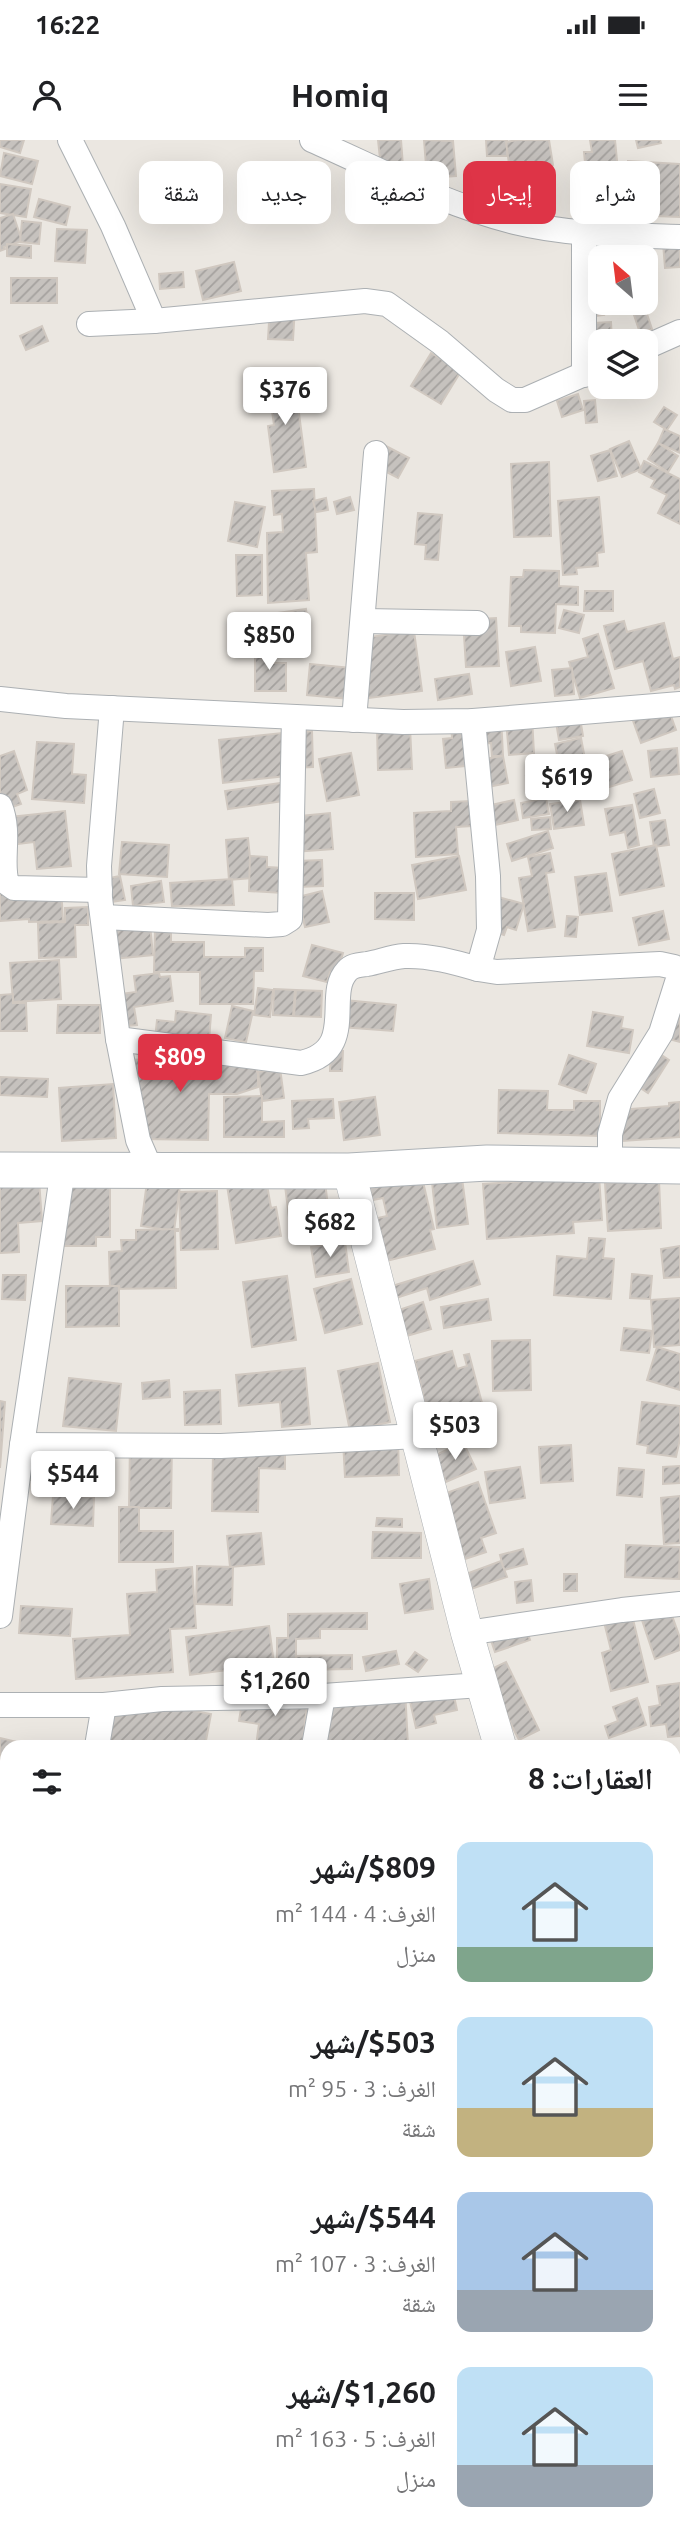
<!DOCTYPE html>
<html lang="ar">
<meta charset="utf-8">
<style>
:root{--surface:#fff;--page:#f6f6f6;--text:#202124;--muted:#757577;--accent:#de3447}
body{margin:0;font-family:Ubuntu,"Noto Naskh Arabic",sans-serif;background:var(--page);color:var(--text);direction:rtl;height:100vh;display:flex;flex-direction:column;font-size:26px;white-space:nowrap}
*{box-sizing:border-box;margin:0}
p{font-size:23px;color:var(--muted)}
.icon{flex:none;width:38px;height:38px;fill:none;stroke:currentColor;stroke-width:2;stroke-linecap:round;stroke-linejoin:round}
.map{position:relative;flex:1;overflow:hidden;direction:ltr}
.details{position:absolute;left:0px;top:1600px;width:681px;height:800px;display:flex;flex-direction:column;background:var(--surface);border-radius:21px 21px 0 0;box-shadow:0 7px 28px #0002;direction:rtl}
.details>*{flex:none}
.guide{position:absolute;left:21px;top:21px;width:639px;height:63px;direction:rtl;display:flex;gap:14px}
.needle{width:46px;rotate:332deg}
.tools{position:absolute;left:588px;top:105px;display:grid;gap:14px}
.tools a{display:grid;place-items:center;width:70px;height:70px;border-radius:14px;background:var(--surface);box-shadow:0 7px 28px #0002;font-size:35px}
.price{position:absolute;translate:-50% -60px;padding:0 16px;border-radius:7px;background:#fff;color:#222;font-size:23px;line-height:46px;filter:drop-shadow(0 2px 4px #0008)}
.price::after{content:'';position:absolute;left:50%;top:42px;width:21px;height:16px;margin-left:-10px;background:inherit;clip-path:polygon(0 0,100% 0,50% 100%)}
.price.selected{background:var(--accent);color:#fff}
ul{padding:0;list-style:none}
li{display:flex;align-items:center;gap:21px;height:175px;padding:0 28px}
li span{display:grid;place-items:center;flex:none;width:196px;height:140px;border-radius:14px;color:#555}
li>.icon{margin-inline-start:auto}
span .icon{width:84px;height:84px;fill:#fffc;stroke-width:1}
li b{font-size:30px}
h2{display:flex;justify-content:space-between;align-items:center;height:84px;padding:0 28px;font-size:30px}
.chip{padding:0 24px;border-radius:14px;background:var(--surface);box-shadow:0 7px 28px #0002;font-size:24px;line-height:63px}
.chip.selected{background:var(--accent);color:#fff}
.status{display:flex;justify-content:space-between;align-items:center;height:49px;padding:0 35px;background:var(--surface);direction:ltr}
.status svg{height:19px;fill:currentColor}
header{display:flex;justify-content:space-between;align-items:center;height:91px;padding:0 28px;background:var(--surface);font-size:32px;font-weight:700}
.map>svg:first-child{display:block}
.building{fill:url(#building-hatch);stroke:#d0c8c0;stroke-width:2}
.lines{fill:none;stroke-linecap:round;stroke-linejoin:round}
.minor-casing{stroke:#acb0b3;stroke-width:26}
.tertiary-casing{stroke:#acb0b3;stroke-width:33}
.secondary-casing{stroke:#adb2b6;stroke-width:37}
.minor{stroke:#fff;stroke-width:24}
.tertiary{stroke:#fff;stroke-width:32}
.secondary{stroke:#fff;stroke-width:35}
</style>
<div class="status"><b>16:22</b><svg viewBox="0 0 49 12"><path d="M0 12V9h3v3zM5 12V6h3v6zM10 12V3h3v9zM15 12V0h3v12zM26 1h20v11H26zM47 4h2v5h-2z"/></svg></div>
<header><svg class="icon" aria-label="menu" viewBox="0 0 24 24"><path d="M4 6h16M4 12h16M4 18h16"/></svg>Homiq<svg class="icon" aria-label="person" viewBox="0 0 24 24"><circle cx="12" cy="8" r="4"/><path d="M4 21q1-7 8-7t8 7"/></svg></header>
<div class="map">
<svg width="680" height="2399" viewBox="0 0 680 2399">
<defs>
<pattern id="building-hatch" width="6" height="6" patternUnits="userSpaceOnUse" patternTransform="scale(1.75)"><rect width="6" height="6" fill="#c6c2be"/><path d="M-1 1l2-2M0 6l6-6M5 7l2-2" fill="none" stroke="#a4a19e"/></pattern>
</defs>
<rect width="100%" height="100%" fill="#ebe7e1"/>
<!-- building -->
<g class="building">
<path d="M0,0H24L20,13L0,7Z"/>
<path d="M378,0H401L403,26L381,28Z"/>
<path d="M424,0L453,1L456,36L427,38Z"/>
<path d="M486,0H507V16H487Z"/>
<path d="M517,0H549L553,25L510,31L506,2Z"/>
<path d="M590,0H615L622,72L590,75L584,12H592Z"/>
<path d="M636,0H660L661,3L638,8Z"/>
<path d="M4,13L38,21L32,44L0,36Z"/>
<path d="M628,21L680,24V77L655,76L656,61L626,59Z"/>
<path d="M536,32L541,65L507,71L502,38Z"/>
<path d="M0,44L31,49L26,77L0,73Z"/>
<path d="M39,59L70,67L66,85L34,77Z"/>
<path d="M13,74L22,101L4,107L5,109L0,111V78Z"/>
<path d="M22,81L41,83L39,104L20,102Z"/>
<path d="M57,89L87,90L85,123L55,121Z"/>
<path d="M680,101V127L665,128L663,103Z"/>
<path d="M7,104L31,106V118L7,116Z"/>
<path d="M234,122L241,151L203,160L196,131Z"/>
<path d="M183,132L184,147L160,149L159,134Z"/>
<rect x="11" y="138" width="46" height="25"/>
<path d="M600,149V163H635V166L603,171L604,175L588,177L584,152Z"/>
<path d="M270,165L295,166L293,200L268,199Z"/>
<path d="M645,168L652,189L640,193L633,172Z"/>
<path d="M611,182L612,201H595L594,183Z"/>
<path d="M42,186L48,201L26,210L20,196Z"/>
<path d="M431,213L461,231L441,264L411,246Z"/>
<path d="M295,243L306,327L274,332L268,286L274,285L271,264L262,266L259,248Z"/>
<path d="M578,254L583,270L562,277L557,261Z"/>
<path d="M595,260L597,282L586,283L584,261Z"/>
<path d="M664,267L677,275L667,290L654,282Z"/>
<path d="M664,289L680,296V313L658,303Z"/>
<path d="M629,301L641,329L622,337L610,309Z"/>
<path d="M658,303L678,316L668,332L648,319Z"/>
<path d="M382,304L409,318L398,338L371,324Z"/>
<path d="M610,310L617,336L598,341L591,316Z"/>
<path d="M644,321L680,339V384L658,373L667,355L651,347L655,340L639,332Z"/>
<path d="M549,322L551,396L514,397L511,324Z"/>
<path d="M314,349L317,412L306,413L309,460L268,463L267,393L283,392L282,374L274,375L272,351Z"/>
<path d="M350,357L354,370L337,374L334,362Z"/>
<path d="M599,357L604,412L597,413L598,426L576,428L577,434L563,435L558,361Z"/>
<path d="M326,358L328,370L316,372L313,361Z"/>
<path d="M235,362L265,367L257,407L228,401Z"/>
<path d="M418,373L442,375L438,420L425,419L426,405L415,404Z"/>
<path d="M236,415H262V455L237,456Z"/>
<path d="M524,430L559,431V446L578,447V465L556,464L555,493L521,492V486H509L511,437H523Z"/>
<path d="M585,451H613V471H584Z"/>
<path d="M306,469L309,493L266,499L263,475Z"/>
<path d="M564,470L584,475L579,493L559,488Z"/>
<path d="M496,478L499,526L466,527L463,480Z"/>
<path d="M624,481L627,492L664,483L673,519L680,517V547L675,549L674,545L651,551L643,521L615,529L604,486Z"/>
<path d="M414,491L422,551L362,559L354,499Z"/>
<path d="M598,494L614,548L580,558L569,522L588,517L583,499Z"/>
<path d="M270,498H297V511L270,510Z"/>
<path d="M535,507L541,541L511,546L506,512Z"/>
<path d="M255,508H271L270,523H286V551H255Z"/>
<path d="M310,524L351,528L349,559L307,555Z"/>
<path d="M572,528L574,554L555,556L552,530Z"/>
<path d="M469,534L472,554L438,560L435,539Z"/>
<path d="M666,562L676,590L641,603L631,575Z"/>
<path d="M579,572L583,596L559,600L555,576Z"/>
<path d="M501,576L503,616H492L491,603L478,604L477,578Z"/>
<path d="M532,578L534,613L509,615L506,580Z"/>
<path d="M451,584L468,597L465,626L446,628L443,599L452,598Z"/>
<path d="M410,587L412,629L378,630L377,588Z"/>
<path d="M312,591L313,627L291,628L290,592Z"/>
<path d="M282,593L286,636L223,643L219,600Z"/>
<path d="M581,598L585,619L559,625L555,604Z"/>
<path d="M37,602L74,604L72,634L86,635L84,663L32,659Z"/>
<path d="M677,608L679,634L651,637L648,611Z"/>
<path d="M14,611L27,650L17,654L21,664L4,670L0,658V616Z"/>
<path d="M622,611L632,640L606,648L597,619Z"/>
<path d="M351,613L359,655L327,661L319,619Z"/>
<path d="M503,616L508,643L478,649L472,621Z"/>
<path d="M556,626L563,647L533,657L526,636Z"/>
<path d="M575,626L581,647L567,652L560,631Z"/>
<path d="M288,642L291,660L228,669L225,651Z"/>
<path d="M654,649L660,673L640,678L634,654Z"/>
<path d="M546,658L549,674L523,678L521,663Z"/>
<path d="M514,660L518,680L486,687L482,667Z"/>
<path d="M580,660L584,685L554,689L550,664Z"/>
<path d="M471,661L472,686L456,687L458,714L416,717L414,673L451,671V662Z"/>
<path d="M632,665L639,705L628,708L625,692L610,695L605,669Z"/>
<path d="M65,671L71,726L37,729L34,702L2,706L0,678Z"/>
<path d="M330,673L333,709L294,712L290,677Z"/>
<path d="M550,677L551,689L532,690L531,679Z"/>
<path d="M665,680L669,705L654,707L650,682Z"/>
<path d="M548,691L553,708L512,721L507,704Z"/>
<path d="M248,698L252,738L229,740L226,700Z"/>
<path d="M122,702L169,705L167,737L119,734Z"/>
<path d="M656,705L664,746L620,755L612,714Z"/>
<path d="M550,713L554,732L546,733L555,787L528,791L519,738L532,736L528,717Z"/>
<path d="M250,716L267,717V727L284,728L283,753L249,751Z"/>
<path d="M459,716L466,750L418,759L412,725Z"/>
<path d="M322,720L323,746L296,747L295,721Z"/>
<path d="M606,733L612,771L580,775L575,737Z"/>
<path d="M120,736L125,760L104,763L100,740Z"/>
<path d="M232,739L234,765L172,766L170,743Z"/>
<path d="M0,741L61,746L63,781L29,782V779L0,781Z"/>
<path d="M161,741L164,762L133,766L131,746Z"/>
<path d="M322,751L329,782L305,787L298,757Z"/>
<path d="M375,753H414V780L375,779Z"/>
<path d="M491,755L524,764L516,790L507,787L504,795L482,788Z"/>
<path d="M88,767V785H75L76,817L39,818L38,783L65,782V768Z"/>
<path d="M663,771L669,799L639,805L633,778Z"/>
<path d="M567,776L578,777L576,797L565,796Z"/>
<path d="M150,784L153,815L103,820L101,789Z"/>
<path d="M155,789H171V802H204V817H245V808H263V831H254L253,864H200V832H154Z"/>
<path d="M312,805L343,813L337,834L330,832L327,842L303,836Z"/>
<path d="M59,820L61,859L13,862L10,823Z"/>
<path d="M159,833L160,837L170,836L173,861L134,867L137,885L116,887L112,855L136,852L134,836Z"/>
<path d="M258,848L273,850L270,877L254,875Z"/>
<path d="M274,849L295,850L293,876L273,875Z"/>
<path d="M296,850L322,851L321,877L294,876Z"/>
<path d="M13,854V863H26L27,891H0V855Z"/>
<path d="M344,860L396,865L393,891L341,887Z"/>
<path d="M58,865H100V893H57Z"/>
<path d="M232,866L253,871L246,902L225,898Z"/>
<path d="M680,868V902L669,899Z"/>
<path d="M176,871L211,875L208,913L154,908L157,880L175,882Z"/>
<path d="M593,872L623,877L621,888L633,890L629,913L587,906Z"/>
<path d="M651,908L669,920L648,953L630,941Z"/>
<path d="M331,910L343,911L342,931H330Z"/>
<path d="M569,915L596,924L586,953L559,944Z"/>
<path d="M115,919L254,923L258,934V947L237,954H209L208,1000L142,999Z"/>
<path d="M280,928L284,958L262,961L258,932Z"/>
<path d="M0,937L48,939L47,957L0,955Z"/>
<path d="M113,944L116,998L62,1001L59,948Z"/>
<path d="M499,950L548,951L547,970H574V961H600V996L498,993Z"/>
<path d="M262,956V982L284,981V997H224V957Z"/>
<path d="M375,957L380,995L344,1000L339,962Z"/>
<path d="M333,959L334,978L308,979L309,988L293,989L292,961Z"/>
<path d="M680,962V997L608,1002L606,971L669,966V963Z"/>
<path d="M421,1033L434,1089L430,1090L435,1109L386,1121L369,1080L387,1076L383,1058L368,1061L364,1047Z"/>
<path d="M599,1036L602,1080L573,1082L574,1093L487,1099L483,1044Z"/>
<path d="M462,1038L468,1084L437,1088L432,1042Z"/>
<path d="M39,1039L42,1081L18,1083L19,1112L0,1113V1041Z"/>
<path d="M266,1039L271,1068L276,1067L281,1096L236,1103L227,1045Z"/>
<path d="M659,1040L661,1088L608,1091L605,1043Z"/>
<path d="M147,1042L180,1046L174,1091L141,1086Z"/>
<path d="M325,1042L329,1074L322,1075L324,1089L291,1093L285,1046Z"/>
<path d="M52,1045H110V1097H96V1106H51Z"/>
<path d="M217,1051L218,1109L181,1110L179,1052Z"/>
<path d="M178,1089V1091H175L176,1148L110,1149L109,1112L122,1111L121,1100H136V1090Z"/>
<path d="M589,1098L605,1099L603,1118L614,1119L611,1159L554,1155L557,1116L587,1119Z"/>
<path d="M345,1102L349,1132L316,1137L311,1107Z"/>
<path d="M680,1106V1137L664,1138L661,1109Z"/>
<path d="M473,1121L480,1144L430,1160L427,1148L393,1159L389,1147Z"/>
<path d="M632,1134L652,1136L650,1159L630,1158Z"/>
<path d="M3,1135H26L25,1160L2,1159Z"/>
<path d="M287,1136L296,1200L252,1207L243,1142Z"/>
<path d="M351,1139L362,1184L325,1193L314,1149Z"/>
<path d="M66,1146H119V1186L66,1187Z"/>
<path d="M680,1158V1205L654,1207L651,1160Z"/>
<path d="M488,1159L491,1180L444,1188L441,1167Z"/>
<path d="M423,1162L431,1189L403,1197L396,1171Z"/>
<path d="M624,1188L652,1191L649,1213L621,1210Z"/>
<path d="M530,1200L531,1250L493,1251L492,1201Z"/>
<path d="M657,1207L680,1214V1250L647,1240Z"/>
<path d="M452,1211L457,1229L467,1226L464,1215L469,1214L482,1263L454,1271L459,1290L433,1297L415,1221Z"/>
<path d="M378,1223L390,1282L350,1291L338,1231Z"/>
<path d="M305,1228L310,1284L282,1287L280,1262L239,1266L236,1235Z"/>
<path d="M69,1238L121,1244L116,1291L63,1286Z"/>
<path d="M169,1240L170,1257L143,1259L142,1243Z"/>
<path d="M220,1250L221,1284L185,1285L184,1252Z"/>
<path d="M0,1261L5,1262L0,1328Z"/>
<path d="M642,1262L680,1266V1299L676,1317L647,1313L648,1306L637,1304Z"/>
<path d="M398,1298L399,1335L345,1337L343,1301Z"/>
<path d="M285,1300V1329L259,1328L258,1372L212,1371L213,1312Z"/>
<path d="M51,1301L55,1337L23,1341L18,1306Z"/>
<path d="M130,1302L172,1303L171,1368H129Z"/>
<path d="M463,1302L476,1329L446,1342L434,1316Z"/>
<path d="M571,1305L573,1341L541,1343L539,1307Z"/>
<path d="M680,1326V1343L663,1344V1327Z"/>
<path d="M520,1327L525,1358L490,1363L485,1332Z"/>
<path d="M619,1328L644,1330L642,1357L617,1355Z"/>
<path d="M478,1342L496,1393L481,1398L486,1412L465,1419L443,1354Z"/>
<path d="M53,1355L94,1357L93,1386L51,1384Z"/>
<path d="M680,1356V1403L664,1404L661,1358Z"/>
<path d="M119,1367H139V1391H173V1422H119Z"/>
<path d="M377,1378L402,1379V1387L376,1386Z"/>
<path d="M373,1392L421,1393V1418H372Z"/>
<path d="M261,1393L264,1424L230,1427L227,1396Z"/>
<path d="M626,1405L680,1407L679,1439L625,1437Z"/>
<path d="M523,1409L527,1424L504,1430L500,1415Z"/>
<path d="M501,1421L507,1437L468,1450L463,1435Z"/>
<path d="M197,1426L233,1427L232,1465L196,1464Z"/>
<path d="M192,1427L196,1488L170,1489L173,1532L76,1539L73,1499L130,1495L127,1454L157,1452L156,1430Z"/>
<rect x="564" y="1434" width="13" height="17"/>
<path d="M429,1439L433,1469L405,1473L400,1444Z"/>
<path d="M531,1440L533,1461L517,1463L515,1442Z"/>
<path d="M21,1466L72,1469L70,1496L19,1493Z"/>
<path d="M670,1470L680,1498V1510L655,1519L642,1480Z"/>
<path d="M367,1473V1489H320V1498L296,1499V1533H277V1498H288V1474Z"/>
<path d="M632,1475L648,1542L611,1551L602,1513L611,1510L604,1482Z"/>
<path d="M522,1476L530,1500L495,1512L487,1489Z"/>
<path d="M269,1486L274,1524L190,1535L186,1497Z"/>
<path d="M396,1511L399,1524L366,1531L363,1517Z"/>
<path d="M415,1512L427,1520L418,1532L406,1524Z"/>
<path d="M352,1515V1529L296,1530V1516Z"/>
<path d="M506,1522L539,1590L519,1600L485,1532Z"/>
<path d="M450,1538L457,1570L434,1575L436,1583L416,1588L407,1548Z"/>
<path d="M680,1543V1596L668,1597L666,1584L651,1586L649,1567L660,1565L657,1546Z"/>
<path d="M405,1549L408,1606H321L318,1566Z"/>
<path d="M244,1550L308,1559L302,1606H256L259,1584L239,1581Z"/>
<path d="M115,1556L211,1574L205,1606H106Z"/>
<path d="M637,1558L646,1585L609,1598L605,1586L618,1581L613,1567Z"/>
<path d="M0,1598L25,1604L24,1606H7V1641L0,1639Z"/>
<path d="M0,1837H7V1874L0,1873Z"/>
<path d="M0,1911L7,1912V1980L0,1979Z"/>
<path d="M680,1913V1948L674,1951V1915Z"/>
<path d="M680,1999V2041L674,2043V2001Z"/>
<path d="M674,2051L680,2067V2074L674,2076Z"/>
<path d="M7,2221V2290L0,2291V2222Z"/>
<path d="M679,2353L680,2387L674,2390V2355Z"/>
<path d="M0,2361L7,2362V2392H10L9,2399H0Z"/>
<path d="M227,2392H321L318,2397L326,2392H341L346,2399H271L276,2392L265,2399H238Z"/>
<path d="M361,2392H381L385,2395L382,2399H356Z"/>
<path d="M593,2392H608L612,2399H597Z"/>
</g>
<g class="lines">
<!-- minor casing -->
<g class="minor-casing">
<g id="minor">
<path d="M70,0L113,86L154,181"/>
<path d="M312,0C378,29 445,65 515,82C568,95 626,95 680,97"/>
<path d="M584,92V235"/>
<path d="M89,184L154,181L365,161L387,164L440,202L496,250L512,260H525L600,227"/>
<path d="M646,207L680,192"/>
<path d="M364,481L477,483"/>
<path d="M0,559L66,566L403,582L473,581L680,564"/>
<path d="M112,568L99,726L100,758L118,899L138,1000L151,1030"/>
<path d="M354,580L376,313"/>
<path d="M0,666C11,693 0,723 7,743L14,748L100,750"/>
<path d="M103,777L268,785L282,784L290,779L294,577"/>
<path d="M478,829L497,832L660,824L674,827L679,836L661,893L620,959L610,994V1026"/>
<path d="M118,899L301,923C359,910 324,855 347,831C352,825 360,825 367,824C379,822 391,817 404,816C429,815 454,822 478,829L489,790L488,736L473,581"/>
<path d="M22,1305L221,1306L418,1296"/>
<path d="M0,1476L22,1305L63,1029"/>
<path d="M467,1493L622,1470L680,1464"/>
<path d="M0,1565H104L162,1559L323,1556L481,1545"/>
<path d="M97,1606L104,1565"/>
<path d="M314,1606L323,1556"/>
<path d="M674,1702L680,1700"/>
<path d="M674,2170L680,2169"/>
<path d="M0,2211L7,2173"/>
<path d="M0,2314L7,2316"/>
<path d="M116,2399V2392"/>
<path d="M454,2399L455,2392"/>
</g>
</g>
<!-- tertiary casing -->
<g class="tertiary-casing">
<g id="tertiary">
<path d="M349,1031L467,1493L500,1606"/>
<path d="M674,2247L680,2268"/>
</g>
</g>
<!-- secondary casing -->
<g class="secondary-casing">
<path id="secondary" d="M0,1030L349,1031L487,1023L680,1026"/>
</g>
<!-- minor -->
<use href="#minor" class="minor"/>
<!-- tertiary -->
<use href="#tertiary" class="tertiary"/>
<!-- secondary -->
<use href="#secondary" class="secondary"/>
</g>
</svg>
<div class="tools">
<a><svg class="needle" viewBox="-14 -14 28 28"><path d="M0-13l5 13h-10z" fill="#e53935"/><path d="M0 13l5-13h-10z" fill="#757577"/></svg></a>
<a><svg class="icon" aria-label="layers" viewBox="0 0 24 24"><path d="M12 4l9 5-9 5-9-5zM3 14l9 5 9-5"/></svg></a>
</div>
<b class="price" style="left:285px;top:287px">$376</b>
<b class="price" style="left:269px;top:532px">$850</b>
<b class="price" style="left:567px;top:674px">$619</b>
<b class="price selected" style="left:180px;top:954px">$809</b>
<b class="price" style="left:330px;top:1119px">$682</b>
<b class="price" style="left:455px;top:1322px">$503</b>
<b class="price" style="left:73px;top:1371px">$544</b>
<b class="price" style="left:275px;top:1578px">$1,260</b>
<div class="guide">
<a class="chip">شراء</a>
<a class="chip selected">إيجار</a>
<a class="chip">تصفية</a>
<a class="chip">جديد</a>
<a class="chip">شقة</a>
</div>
<section class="details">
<h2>العقارات: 8<svg class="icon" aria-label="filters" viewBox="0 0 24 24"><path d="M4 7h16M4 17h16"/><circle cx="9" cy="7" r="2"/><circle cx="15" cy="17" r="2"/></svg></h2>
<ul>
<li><span style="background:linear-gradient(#bfe0f5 75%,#7fa58c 0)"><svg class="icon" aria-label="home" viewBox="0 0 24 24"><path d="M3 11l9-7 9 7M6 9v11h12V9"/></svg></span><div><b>$809/شهر</b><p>الغرف: 4 · 144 m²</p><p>منزل</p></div></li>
<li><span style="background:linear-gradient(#bfe0f5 65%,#c2b280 0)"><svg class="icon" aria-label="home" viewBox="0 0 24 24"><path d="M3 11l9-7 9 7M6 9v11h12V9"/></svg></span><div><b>$503/شهر</b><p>الغرف: 3 · 95 m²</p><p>شقة</p></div></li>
<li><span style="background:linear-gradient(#a9c7e8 70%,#9aa5b1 0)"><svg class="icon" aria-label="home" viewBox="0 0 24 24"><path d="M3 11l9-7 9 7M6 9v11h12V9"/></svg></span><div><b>$544/شهر</b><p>الغرف: 3 · 107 m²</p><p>شقة</p></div></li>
<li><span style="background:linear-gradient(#bfe0f5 70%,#9aa5b1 0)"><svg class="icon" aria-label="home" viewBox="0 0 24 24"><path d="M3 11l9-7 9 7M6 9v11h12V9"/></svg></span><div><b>$1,260/شهر</b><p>الغرف: 5 · 163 m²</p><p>منزل</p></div></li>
</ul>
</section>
</div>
